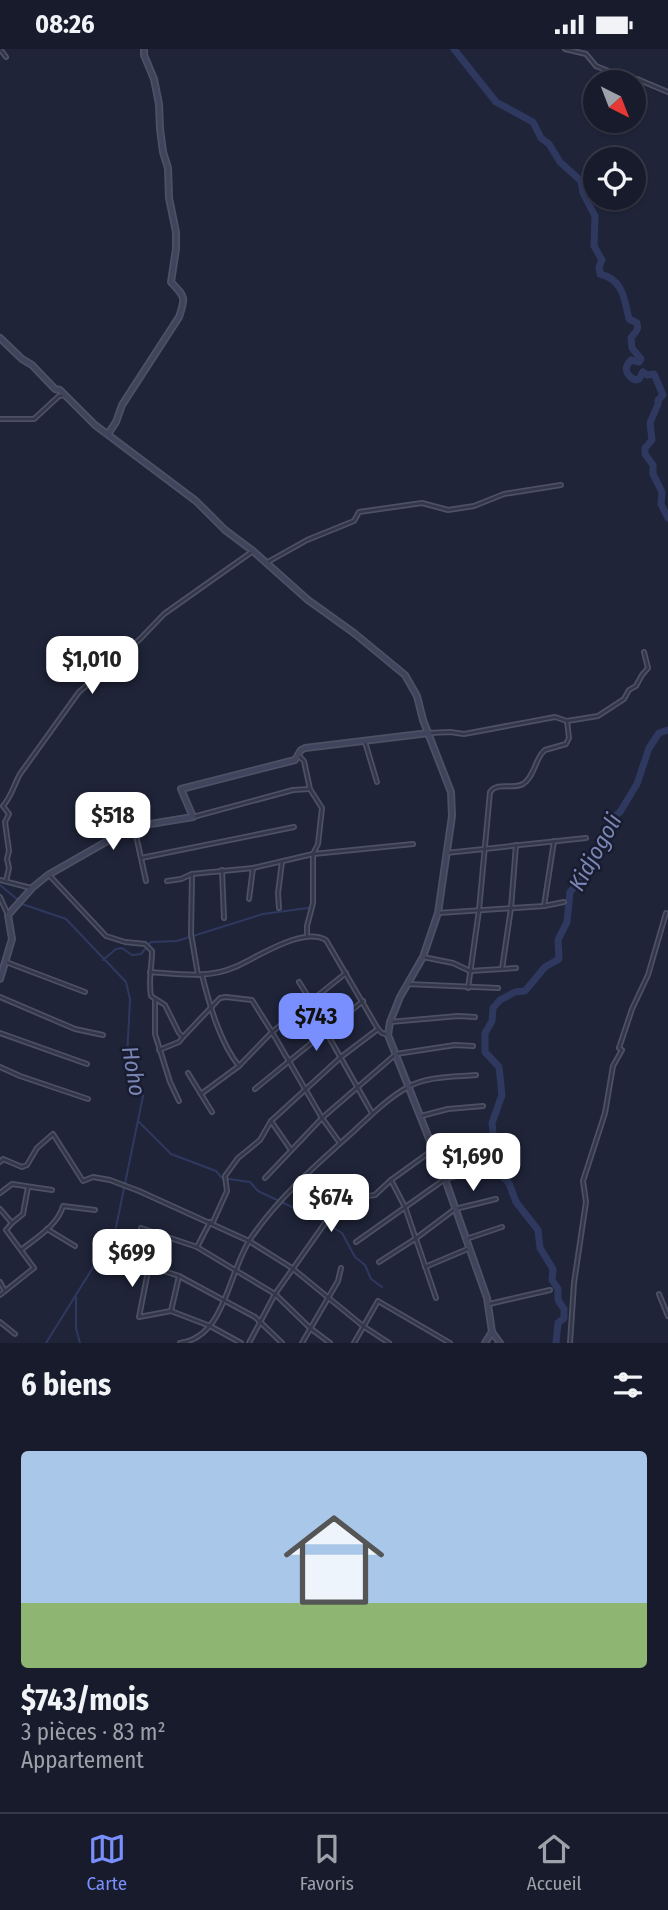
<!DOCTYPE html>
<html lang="fr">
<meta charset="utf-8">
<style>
:root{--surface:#171b2b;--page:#242837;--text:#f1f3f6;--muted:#9ea1a9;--line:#363947;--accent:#7a8ffe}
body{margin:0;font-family:"Fira Sans Condensed",sans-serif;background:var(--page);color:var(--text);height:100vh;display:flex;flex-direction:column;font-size:26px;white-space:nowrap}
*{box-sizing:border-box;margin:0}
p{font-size:23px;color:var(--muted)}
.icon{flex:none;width:38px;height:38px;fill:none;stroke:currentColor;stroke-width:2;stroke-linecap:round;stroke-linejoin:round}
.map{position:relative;height:1294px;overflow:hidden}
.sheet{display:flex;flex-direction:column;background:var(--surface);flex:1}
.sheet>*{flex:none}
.needle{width:46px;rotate:138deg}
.tools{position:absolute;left:583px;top:21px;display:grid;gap:14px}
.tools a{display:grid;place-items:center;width:63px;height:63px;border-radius:50%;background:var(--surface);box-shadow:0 2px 5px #0004,0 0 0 2px var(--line);font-size:35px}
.price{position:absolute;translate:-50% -60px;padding:0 16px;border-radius:14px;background:#fff;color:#222;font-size:23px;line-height:46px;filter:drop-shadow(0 2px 4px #0008)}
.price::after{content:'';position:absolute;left:50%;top:42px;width:21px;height:16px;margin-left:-10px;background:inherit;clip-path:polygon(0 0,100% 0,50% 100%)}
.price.current{background:var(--accent);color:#111}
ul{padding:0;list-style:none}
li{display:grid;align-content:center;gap:14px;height:371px;padding:0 21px}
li+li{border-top:2px solid var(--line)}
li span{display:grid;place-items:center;height:217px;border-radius:7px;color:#555}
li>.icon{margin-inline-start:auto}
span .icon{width:126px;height:126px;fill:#fffc;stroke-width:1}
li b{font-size:30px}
h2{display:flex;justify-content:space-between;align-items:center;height:84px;padding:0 21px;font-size:30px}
.status{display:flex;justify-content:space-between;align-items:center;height:49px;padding:0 35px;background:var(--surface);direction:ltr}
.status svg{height:19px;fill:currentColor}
.tabs{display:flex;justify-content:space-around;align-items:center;height:98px;border-top:2px solid var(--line);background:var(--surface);font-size:19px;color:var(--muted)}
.tabs a{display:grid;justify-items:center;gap:4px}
.tabs .current{color:var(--accent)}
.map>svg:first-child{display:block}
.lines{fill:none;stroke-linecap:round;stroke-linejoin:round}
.stream{stroke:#2f395f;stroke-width:2}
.river{stroke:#2f395f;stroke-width:7}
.street-casing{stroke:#4d5164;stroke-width:6}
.secondary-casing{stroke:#4d5164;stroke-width:8}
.street{stroke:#333749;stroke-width:2.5}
.secondary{stroke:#40455d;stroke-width:4.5}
.labels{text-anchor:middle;stroke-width:5;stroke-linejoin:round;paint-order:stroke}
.water-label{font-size:23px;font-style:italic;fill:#7a86b5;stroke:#181c2e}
</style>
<div class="status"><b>08:26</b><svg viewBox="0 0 49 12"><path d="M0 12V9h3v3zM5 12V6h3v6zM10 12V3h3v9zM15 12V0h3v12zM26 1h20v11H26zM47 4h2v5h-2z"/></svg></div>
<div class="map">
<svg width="668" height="1294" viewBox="0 0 668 1294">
<rect width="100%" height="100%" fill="#1f2439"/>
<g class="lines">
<!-- stream -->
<g class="stream">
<path d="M0,836L18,851"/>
<path d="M22,855L66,870L126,933L130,950L127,1009L143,1047L115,1183L46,1294"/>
<path d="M103,911L116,900L122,899L132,906L141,905L151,893L177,892L263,865L308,859"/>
<path d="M139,1073L171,1105L216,1122L222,1129L250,1133L258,1142L292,1158L303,1160L342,1184L355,1208L365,1216L371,1230L382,1238"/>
<path d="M76,1248V1279L80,1294"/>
</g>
<!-- river -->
<g class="river">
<path d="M454,0L496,53L533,73L541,89L549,95L560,113L581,132L583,144L595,167L594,197L602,211L599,218L600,225C624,231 624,250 629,270L637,274C639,282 635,283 631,289L632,299L641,310L639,313L631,311C623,319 626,326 635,331L639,330L643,323L647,326L654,325L663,346L658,351V355L650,374L652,391L645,399V405L653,416V425L662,443L661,455L668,469"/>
<path d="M556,1294L558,1274L564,1269V1260L558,1251V1240L552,1231L553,1220L540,1199L538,1181L516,1153L509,1134L497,1122L492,1074L502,1046L499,1018L485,1003V984L492,972L493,959L500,951L515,943L525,942L545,918L559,910L558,891L567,873L570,843L587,824L611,770L620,763L637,735L649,699L659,684L668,681"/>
</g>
<!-- street casing -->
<g class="street-casing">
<g id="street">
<path d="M0,0L6,8"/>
<path d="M565,0L586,5L596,17L623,28L637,30L668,43"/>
<path d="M0,370H34L59,347L65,346"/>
<path d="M266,514L307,491L354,472L359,463L422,454L448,461L474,457L504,445L561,436"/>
<path d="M429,684L450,683L464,685L555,668L567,672L598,667L624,650L629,641L636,637L642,626L648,619L644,603"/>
<path d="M365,693L377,733"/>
<path d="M299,707L304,712L310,740L322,759L318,795L313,805V854L307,877V886"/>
<path d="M193,768L293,741L309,740"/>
<path d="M134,777L146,832"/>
<path d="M446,804L586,789"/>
<path d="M141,809L294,778"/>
<path d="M222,821L224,869"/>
<path d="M192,825L191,885L198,926"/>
<path d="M49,826L106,887L125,893L145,895L152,902C152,918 148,931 151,947L165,956L179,984L183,988L220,949L226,948L252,951L272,983L322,1069L340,1094"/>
<path d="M0,831L31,839"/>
<path d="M6,832L9,819L7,810L9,802L5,773L9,765L3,757C11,748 14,736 20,725L79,643L140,590L164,565L253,502"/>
<path d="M167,832L181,830L192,825L253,819L313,805L413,795"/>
<path d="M0,848L8,866"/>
<path d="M249,850L253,819"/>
<path d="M544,857L554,792"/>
<path d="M279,859L278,844L282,813"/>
<path d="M438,864L544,857L564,853"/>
<path d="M423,908L453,914L470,922L516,919"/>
<path d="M6,913L85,943"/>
<path d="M502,920L511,859L516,796"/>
<path d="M150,923C179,925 208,930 235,918C258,908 303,877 326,891L378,980L382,984L388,986"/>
<path d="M202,926C209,954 220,994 239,1017"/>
<path d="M299,933L311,952L325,981L372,1064"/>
<path d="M407,935L498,939"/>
<path d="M468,939L479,861L490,743C498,732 512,741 523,735C533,729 535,713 542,704L545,701L566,695L569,689L567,672"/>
<path d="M0,948L75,980L103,986"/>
<path d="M155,950V985L170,1033L179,1052"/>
<path d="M390,973L458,967L475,968"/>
<path d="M0,984L87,1015"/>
<path d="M159,1001L179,993L183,988"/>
<path d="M0,1018L20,1027L88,1050"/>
<path d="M188,1024L212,1063"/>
<path d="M255,1040L363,952"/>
<path d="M201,1045L239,1017L272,983L346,924"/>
<path d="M421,1067L448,1060L483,1057"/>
<path d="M271,1072L291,1101"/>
<path d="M0,1113L3,1110L22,1118L27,1116L37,1099L53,1085L83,1132L93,1128L110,1131L139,1142L249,1192L292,1219L363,1277L389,1294"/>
<path d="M265,1129L322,1069L396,1005L455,996L473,997"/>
<path d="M391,1131L405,1158L436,1249"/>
<path d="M0,1144L12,1135L52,1141"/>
<path d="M0,1160L12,1174"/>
<path d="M213,1173L227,1142L225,1127L238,1109L260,1091L271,1072L341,1008L378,980"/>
<path d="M141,1179L197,1198L235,1221L275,1245L310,1279L330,1294"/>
<path d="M47,1180L75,1197"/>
<path d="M466,1190L502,1178"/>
<path d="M356,1193L445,1130L486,1119"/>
<path d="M197,1198L210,1173"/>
<path d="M21,1201C36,1189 58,1176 63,1157L95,1161"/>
<path d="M135,1209L149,1217L179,1227L255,1268L282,1294"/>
<path d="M379,1213L415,1190L455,1160L496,1150"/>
<path d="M149,1217L139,1268L171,1262L210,1277L241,1294"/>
<path d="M425,1218L470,1199"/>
<path d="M0,1233L5,1242"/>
<path d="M659,1245L668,1267"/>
<path d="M0,1246L34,1219L6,1181L12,1174L23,1165L28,1138"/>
<path d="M489,1255L550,1241"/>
<path d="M171,1262L179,1227"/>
<path d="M0,1273L15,1285"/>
<path d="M180,1294C226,1288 228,1222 251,1189C279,1148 317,1115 354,1082C370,1067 388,1049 408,1038C427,1027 454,1028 476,1026"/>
<path d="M249,1294L275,1245L330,1167L361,1148L375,1146L391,1131L434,1100L454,1092L482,1088"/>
<path d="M302,1294L338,1232L341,1219"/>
<path d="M354,1294L378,1252L450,1294"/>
<path d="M570,1294L574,1234L586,1153L583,1132L605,1064L613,1017L622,1001L619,999L632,960L648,926L666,864"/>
</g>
</g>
<!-- secondary casing -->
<g class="secondary-casing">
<g id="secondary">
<path d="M0,289L22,310L32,316L55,340L60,341L95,376L196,452L225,481L253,502L308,551L354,584L405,626L417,647L423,671L451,743L452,767L438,864L423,908L400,948L390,973L388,986L445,1130L487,1249L492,1283L500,1294"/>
<path d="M108,385L116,373L122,356L179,268C186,248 185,248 171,233L176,200V183L169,149L168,119L163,103L160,80L159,55L154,30L144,6V0"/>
<path d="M0,930L12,890L8,866L32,839L48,826L132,778L193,768L181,740L295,711L301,701L305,699L429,684"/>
<path d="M485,1294L492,1283"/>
</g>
</g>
<!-- street -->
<use href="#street" class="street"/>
<!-- secondary -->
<use href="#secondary" class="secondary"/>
</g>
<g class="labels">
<!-- water labels -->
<g class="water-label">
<text transform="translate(595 803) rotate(-61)" y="8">Kidjogoli</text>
<text transform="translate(134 1022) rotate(80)" y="8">Hoho</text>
</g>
</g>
</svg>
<div class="tools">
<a><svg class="needle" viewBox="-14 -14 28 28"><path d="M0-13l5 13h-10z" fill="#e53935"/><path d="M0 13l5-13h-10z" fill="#9ea1a9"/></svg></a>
<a><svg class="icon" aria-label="locate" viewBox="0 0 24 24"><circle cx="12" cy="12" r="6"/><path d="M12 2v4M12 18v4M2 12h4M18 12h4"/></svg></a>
</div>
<b class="price" style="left:92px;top:647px">$1,010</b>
<b class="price" style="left:113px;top:803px">$518</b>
<b class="price current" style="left:316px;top:1004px">$743</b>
<b class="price" style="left:473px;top:1144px">$1,690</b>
<b class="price" style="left:331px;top:1185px">$674</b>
<b class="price" style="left:132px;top:1240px">$699</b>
</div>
<section class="sheet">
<h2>6 biens<svg class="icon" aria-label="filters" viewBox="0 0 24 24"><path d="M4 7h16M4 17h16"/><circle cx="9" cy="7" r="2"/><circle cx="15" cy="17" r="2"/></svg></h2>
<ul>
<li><span style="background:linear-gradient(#a9c7e8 70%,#8fb573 0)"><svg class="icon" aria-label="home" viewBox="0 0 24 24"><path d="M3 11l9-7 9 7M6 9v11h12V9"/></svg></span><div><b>$743/mois</b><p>3 pièces · 83 m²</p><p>Appartement</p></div></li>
</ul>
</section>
<nav class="tabs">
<a class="current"><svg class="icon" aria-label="map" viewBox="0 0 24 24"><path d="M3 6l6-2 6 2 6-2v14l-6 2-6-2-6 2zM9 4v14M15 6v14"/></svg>Carte</a>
<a><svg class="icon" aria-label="saved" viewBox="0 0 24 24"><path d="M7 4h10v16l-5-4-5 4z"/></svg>Favoris</a>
<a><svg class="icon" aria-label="home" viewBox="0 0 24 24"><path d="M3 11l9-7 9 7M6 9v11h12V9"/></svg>Accueil</a>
</nav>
